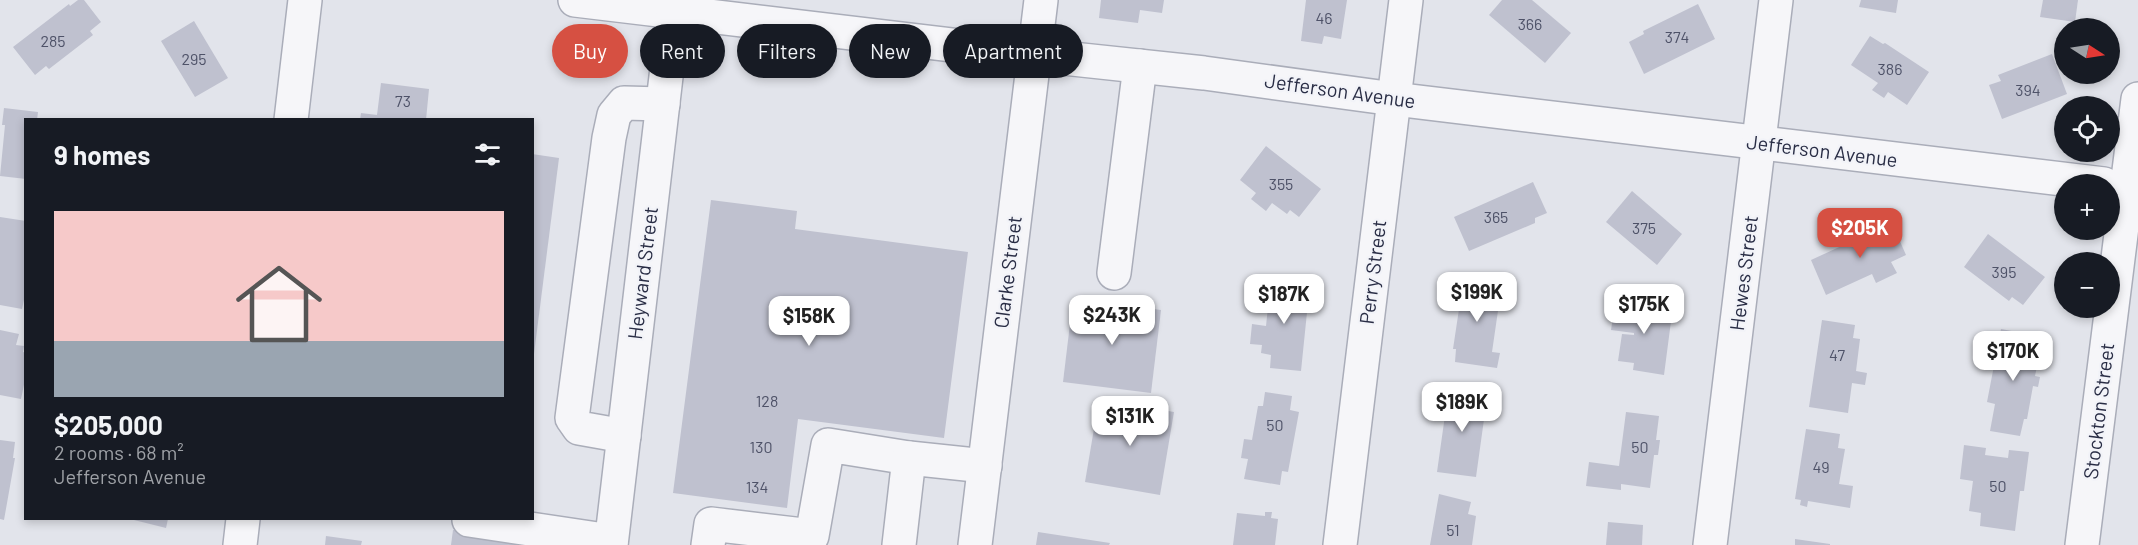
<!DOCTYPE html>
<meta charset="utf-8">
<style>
:root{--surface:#171b24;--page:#242831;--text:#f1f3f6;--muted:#9ea1a6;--accent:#d65042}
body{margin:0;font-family:Barlow,sans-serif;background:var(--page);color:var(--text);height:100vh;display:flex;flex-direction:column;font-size:22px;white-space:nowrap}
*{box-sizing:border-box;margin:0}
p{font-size:20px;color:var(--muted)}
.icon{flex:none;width:33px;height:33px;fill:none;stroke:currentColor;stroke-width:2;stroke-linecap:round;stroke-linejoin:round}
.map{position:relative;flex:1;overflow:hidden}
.sheet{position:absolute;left:24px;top:118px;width:510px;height:402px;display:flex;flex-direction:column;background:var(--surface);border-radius:0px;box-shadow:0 3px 9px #0003}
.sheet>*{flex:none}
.top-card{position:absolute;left:552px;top:24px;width:570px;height:54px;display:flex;gap:12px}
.needle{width:39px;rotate:102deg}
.controls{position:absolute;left:2054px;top:18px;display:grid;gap:12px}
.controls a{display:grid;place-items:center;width:66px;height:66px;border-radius:50%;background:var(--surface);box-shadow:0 3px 9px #0003;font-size:30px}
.price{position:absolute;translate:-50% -51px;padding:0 14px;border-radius:12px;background:#fff;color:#222;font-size:20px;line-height:39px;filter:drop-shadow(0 2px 3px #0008)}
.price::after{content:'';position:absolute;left:50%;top:36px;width:18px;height:14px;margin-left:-9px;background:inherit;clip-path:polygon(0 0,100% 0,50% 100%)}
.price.active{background:var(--accent);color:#fff}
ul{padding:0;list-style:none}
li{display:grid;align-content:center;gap:12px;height:318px;padding:0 30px}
li span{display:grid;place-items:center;height:186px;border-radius:0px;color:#555}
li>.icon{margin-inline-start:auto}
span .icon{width:108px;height:108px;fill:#fffc;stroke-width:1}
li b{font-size:26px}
h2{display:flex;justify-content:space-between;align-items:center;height:72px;padding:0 30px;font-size:26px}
.pill{padding:0 21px;border-radius:27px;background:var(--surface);box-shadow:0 3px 9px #0003;font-size:21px;line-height:54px}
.pill.active{background:var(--accent);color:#fff}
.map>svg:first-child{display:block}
.building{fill:#bfc1cf}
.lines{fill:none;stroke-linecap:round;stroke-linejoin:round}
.minor-casing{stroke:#aaadb9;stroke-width:36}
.minor{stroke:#f6f6f9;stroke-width:33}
.labels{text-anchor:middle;stroke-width:4.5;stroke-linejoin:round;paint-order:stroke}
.number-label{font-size:16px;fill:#4e5268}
.street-label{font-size:20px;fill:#292d45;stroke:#f2f3f8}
</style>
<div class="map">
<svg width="2138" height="545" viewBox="0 0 2138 545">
<rect width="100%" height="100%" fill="#e2e4eb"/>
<!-- building -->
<g class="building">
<path d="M78,0H84L101,22L90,31L93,35L49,69L46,66L35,75L13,47L69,4L70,6Z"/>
<path d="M1101,0H1164L1162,13L1140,10L1138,23L1099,18Z"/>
<path d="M1306,0H1347L1341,39L1324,36L1322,44L1301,41Z"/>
<path d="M1502,0H1532L1571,33L1545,63L1489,15Z"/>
<path d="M1861,0H1898L1896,13L1859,7Z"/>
<path d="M2043,0H2078L2075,22L2040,17Z"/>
<path d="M1698,4L1715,39L1644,74L1629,42L1644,34L1643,31Z"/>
<path d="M194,21L228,78L195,97L161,41Z"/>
<path d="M1870,36L1883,44L1885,43L1929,72L1907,105L1888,92L1884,98L1872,90L1878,83L1851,65Z"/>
<path d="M2052,54L2067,94L2002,119L1989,85L2001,81L1998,75Z"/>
<path d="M381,83L429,89L426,120H360L361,113L377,115Z"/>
<path d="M4,108L38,112L37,120H26V179L0,176L5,125H2Z"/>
<path d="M1266,146L1321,189L1299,217L1290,210L1287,214L1272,203L1266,211L1251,199L1256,193L1240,180Z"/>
<path d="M532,154L559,158L534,354H532Z"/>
<path d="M1533,182L1547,213L1535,218V223L1469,251L1454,217Z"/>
<path d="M1632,191L1682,234L1657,265L1606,222Z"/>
<path d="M711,200L797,211L795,229L968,252L944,438L798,419L787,508L673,493Z"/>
<path d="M0,217L26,221V291L22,309L0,305Z"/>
<path d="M1892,223L1906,255L1891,262L1897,273L1876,283L1872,274L1826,295L1811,260L1848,243L1844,235L1859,229L1862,235Z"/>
<path d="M1988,234L2045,277L2023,305L2012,297L2009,301L1964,267Z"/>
<path d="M1464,276L1496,281L1494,296L1500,297L1492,352L1500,353L1497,368L1455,362L1456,349H1453Z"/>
<path d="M1271,279L1310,283L1301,371L1270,368L1271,355L1261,353L1262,345L1250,344L1252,324L1266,326Z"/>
<path d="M1073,299L1161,310L1151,393L1063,382Z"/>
<path d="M1638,301L1673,306L1664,375L1633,370L1634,363L1618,361L1622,334L1634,335V333L1611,330L1615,304L1637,307Z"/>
<path d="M1822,320L1855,325L1853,338L1860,339L1856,371L1867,373L1865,385L1852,383L1848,413L1809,407Z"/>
<path d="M2001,329L2033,335L2030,349L2040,351L2035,376L2040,377L2038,387L2033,386L2027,419H2024L2020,436L1990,431L1995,404L1987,402Z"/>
<path d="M0,330L19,334L16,345L24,346L23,352L26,353V375L21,399L0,395Z"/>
<path d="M1449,387L1482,392L1480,403L1486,405L1476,477L1437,472Z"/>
<path d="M1265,392L1292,396L1290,410L1299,412L1288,472L1282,471L1280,485L1244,479L1248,459L1241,458L1244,439L1252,440L1258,406H1263Z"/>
<path d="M1099,399L1174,412L1160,495L1085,482Z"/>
<path d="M1626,412L1659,416L1656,440H1660L1658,455H1654L1650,488L1621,484V490L1586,486L1589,462L1619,466Z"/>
<path d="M1806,429L1840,434L1838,448L1845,449L1839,484L1853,486L1850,508L1808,501L1807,507L1800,505L1801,500L1795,499Z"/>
<path d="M0,440L15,442L13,458H15L4,520L0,519Z"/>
<path d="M1964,445L1986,448L1985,455L2008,458L2009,450L2029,452L2024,491H2020L2015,531L1980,526L1981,513L1969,511L1973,481L1960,479Z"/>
<path d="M1439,494L1471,502L1468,514L1476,516L1472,545H1430Z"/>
<path d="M1265,512H1272L1271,518L1278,519L1275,545H1233L1237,513L1265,516Z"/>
<path d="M130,519H168L166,528Z"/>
<path d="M1608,522L1643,525L1642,545H1606Z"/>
<path d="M453,530L565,542L564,545H451Z"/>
<path d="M1038,532L1110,543L1109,545H1036Z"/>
<path d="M326,536L362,541L361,545H325Z"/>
<path d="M1795,539L1830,544V545H1795Z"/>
</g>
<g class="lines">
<!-- minor casing -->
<g class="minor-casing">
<g id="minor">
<path d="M575,0L1035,55L1204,73L1394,99L2104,184"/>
<path d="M291,120L305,0"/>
<path d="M1114,273L1140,66"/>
<path d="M624,436L579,428L572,418L609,138L614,115L624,103L663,104"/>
<path d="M469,520L611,541"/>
<path d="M240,545L243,519"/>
<path d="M611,545L675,0"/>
<path d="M708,545L711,524L812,536L828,445L909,458"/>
<path d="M899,545L909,458L985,466"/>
<path d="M975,545L1041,0"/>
<path d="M1340,545L1406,0"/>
<path d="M1710,545L1776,0"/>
<path d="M2082,545L2138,99"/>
</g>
</g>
<!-- minor -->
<use href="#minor" class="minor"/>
</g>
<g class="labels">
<!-- number labels -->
<g class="number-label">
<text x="1324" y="24">46</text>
<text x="1530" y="30">366</text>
<text x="1677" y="43">374</text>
<text x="53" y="47">285</text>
<text x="194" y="65">295</text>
<text x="1890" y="75">386</text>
<text x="2028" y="96">394</text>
<text x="403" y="107">73</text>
<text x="1281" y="190">355</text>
<text x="1496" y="223">365</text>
<text x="1644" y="234">375</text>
<text x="2004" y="278">395</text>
<text x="1837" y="361">47</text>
<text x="767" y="407">128</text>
<text x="1275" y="431">50</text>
<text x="761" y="453">130</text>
<text x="1640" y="453">50</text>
<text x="1821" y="473">49</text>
<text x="1998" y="492">50</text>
<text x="757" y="493">134</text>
<text x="1453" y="536">51</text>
</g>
<!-- street labels -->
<g class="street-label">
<text transform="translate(1340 91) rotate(8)" y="7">Jefferson Avenue</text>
<text transform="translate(1822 151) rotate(7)" y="7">Jefferson Avenue</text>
<text transform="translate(1008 272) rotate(-83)" y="7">Clarke Street</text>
<text transform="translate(1373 272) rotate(-83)" y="7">Perry Street</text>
<text transform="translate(643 273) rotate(-83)" y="7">Heyward Street</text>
<text transform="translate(1744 273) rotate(-83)" y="7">Hewes Street</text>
<text transform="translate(2099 411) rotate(-83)" y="7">Stockton Street</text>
</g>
</g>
</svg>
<div class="controls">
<a><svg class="needle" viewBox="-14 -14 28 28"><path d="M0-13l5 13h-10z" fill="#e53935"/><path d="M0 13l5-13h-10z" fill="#9ea1a6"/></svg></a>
<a><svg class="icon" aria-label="locate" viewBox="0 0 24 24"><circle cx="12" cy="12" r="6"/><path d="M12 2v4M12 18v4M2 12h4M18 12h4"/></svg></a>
<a>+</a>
<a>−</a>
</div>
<b class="price active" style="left:1860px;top:259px">$205K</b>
<b class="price" style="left:1477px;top:323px">$199K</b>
<b class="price" style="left:1284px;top:325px">$187K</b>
<b class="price" style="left:1644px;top:335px">$175K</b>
<b class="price" style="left:1112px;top:346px">$243K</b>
<b class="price" style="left:809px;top:347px">$158K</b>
<b class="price" style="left:2013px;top:382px">$170K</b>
<b class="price" style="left:1462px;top:433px">$189K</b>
<b class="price" style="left:1130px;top:447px">$131K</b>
<div class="top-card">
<a class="pill active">Buy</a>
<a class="pill">Rent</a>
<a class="pill">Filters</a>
<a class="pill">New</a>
<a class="pill">Apartment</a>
</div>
<section class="sheet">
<h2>9 homes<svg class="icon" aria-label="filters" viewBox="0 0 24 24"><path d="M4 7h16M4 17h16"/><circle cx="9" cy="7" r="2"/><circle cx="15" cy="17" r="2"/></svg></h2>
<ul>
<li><span style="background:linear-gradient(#f6c9c9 70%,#9aa5b1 0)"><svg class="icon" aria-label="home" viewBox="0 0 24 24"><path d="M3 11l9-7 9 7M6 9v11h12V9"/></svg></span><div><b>$205,000</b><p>2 rooms · 68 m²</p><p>Jefferson Avenue</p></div></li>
</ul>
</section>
</div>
